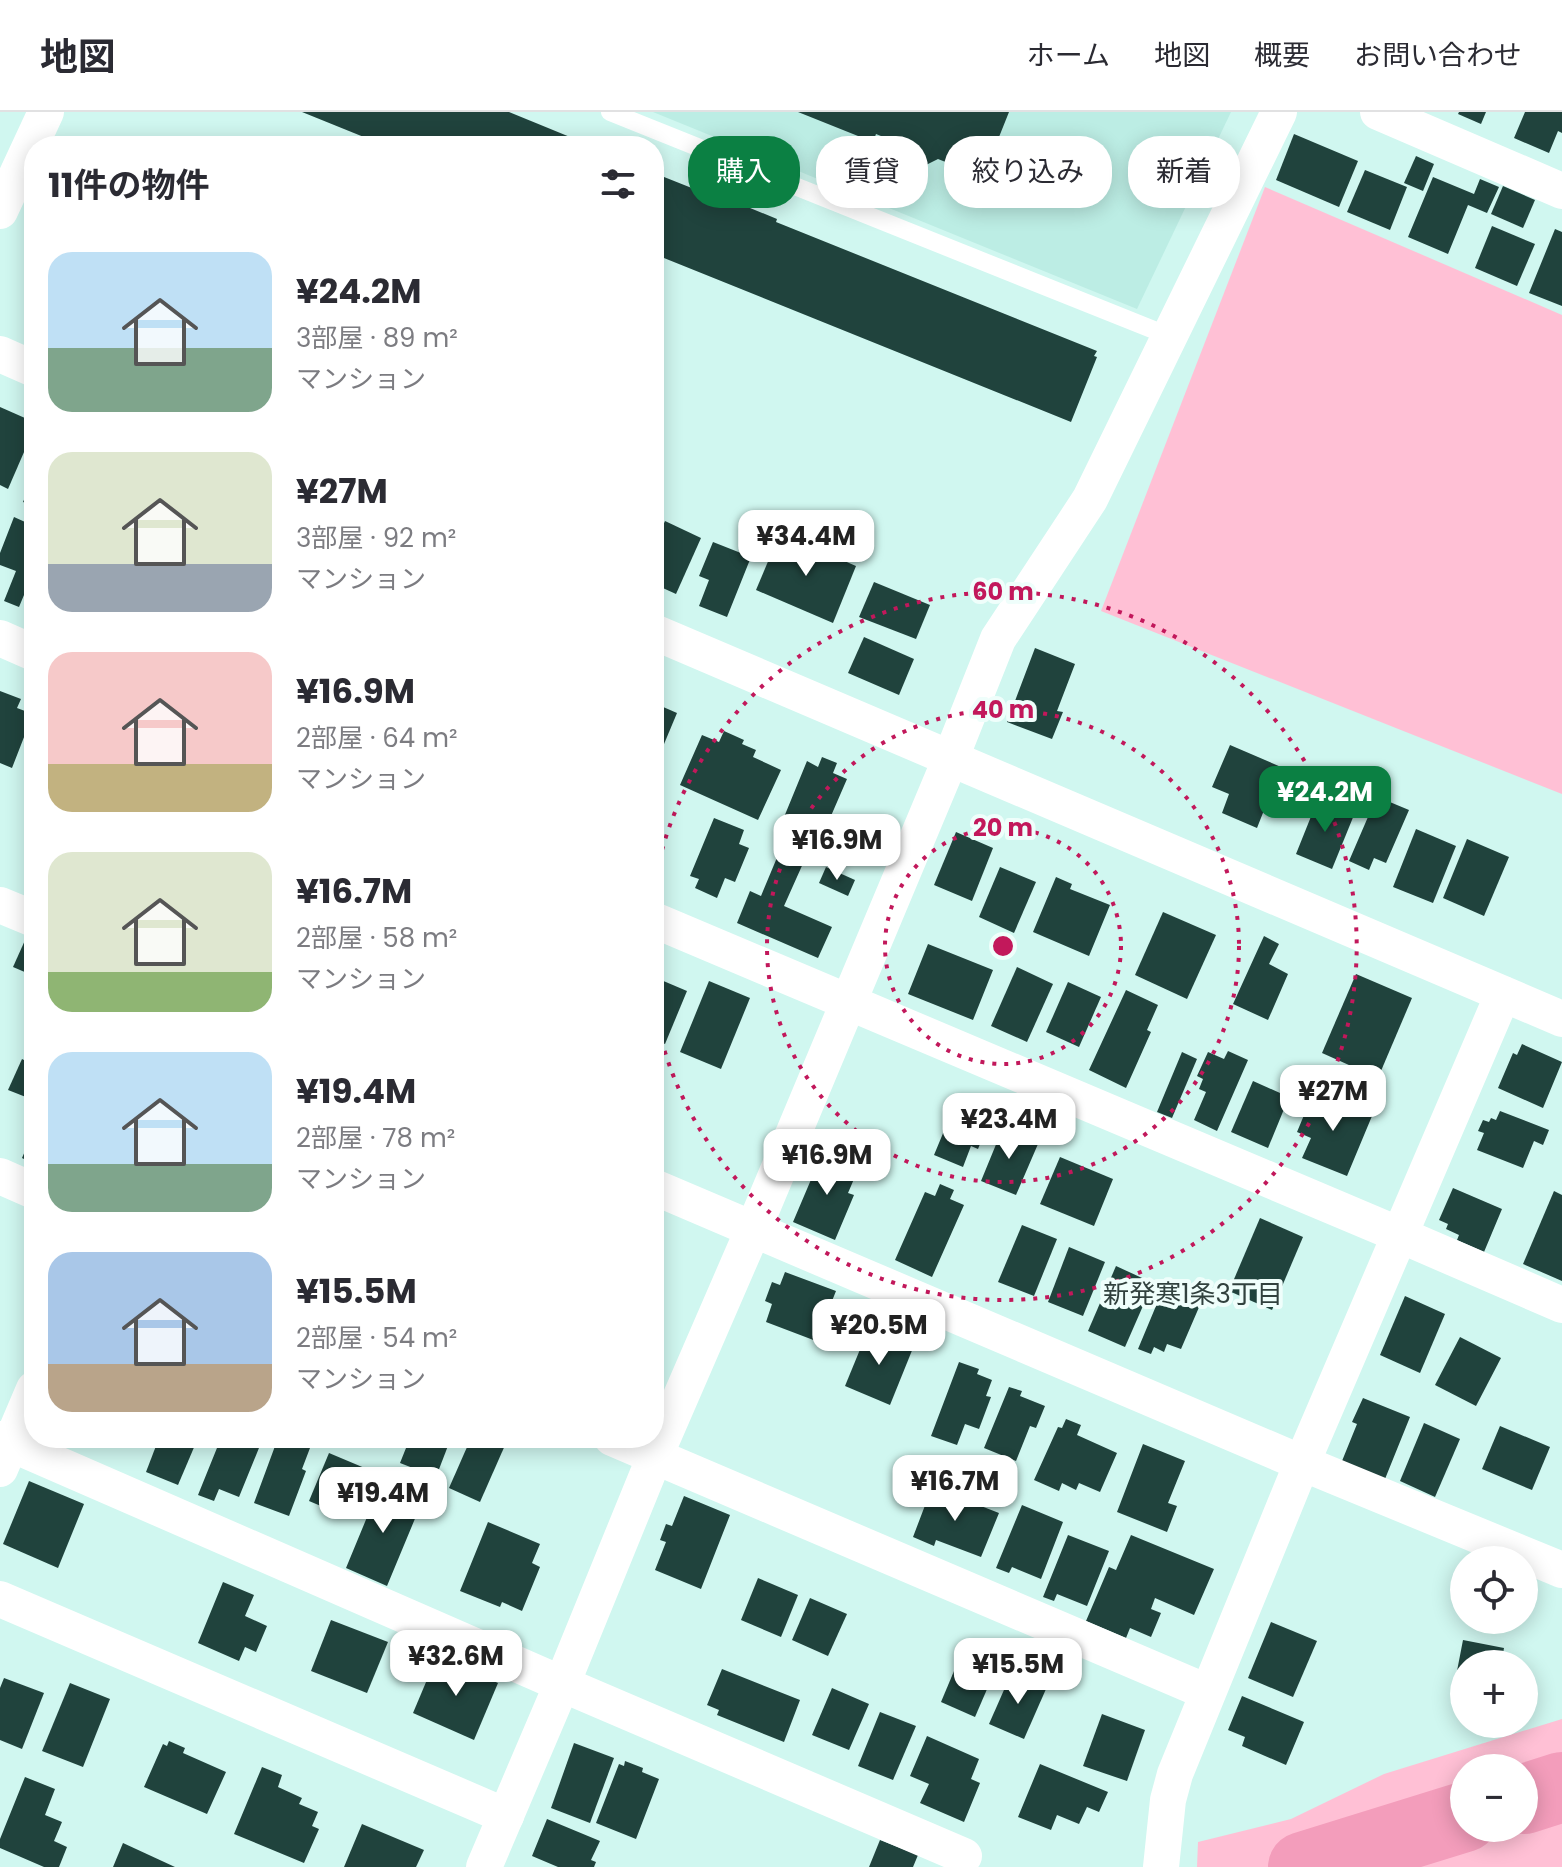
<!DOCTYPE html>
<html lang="ja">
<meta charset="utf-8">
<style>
:root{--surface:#fff;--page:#f7f7f7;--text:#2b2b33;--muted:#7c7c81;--line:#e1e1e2;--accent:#0b8043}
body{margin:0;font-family:Poppins,"Noto Sans JP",sans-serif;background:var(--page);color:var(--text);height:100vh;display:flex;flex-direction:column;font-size:30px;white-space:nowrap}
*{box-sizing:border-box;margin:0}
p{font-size:26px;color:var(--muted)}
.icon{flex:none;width:44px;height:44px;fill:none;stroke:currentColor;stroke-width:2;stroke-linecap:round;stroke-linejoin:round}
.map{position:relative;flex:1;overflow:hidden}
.panel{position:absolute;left:24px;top:24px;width:640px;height:1312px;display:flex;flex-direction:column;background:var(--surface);border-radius:32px;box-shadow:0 4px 20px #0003}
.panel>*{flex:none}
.top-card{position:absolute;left:688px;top:24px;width:754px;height:72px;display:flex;gap:16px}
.fabs{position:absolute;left:1450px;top:1434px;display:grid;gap:16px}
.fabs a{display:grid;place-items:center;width:88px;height:88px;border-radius:50%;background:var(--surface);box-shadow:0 4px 20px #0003;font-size:40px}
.price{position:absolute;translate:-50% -68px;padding:0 18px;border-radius:16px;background:#fff;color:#222;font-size:26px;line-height:52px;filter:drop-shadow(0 2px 4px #0008)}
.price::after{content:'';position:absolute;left:50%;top:48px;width:24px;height:18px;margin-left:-12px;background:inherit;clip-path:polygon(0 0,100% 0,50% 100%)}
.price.on{background:var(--accent);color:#fff}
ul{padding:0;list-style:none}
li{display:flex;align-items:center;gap:24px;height:200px;padding:0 24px}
li span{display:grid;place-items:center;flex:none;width:224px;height:160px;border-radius:24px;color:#555}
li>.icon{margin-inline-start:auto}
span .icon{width:96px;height:96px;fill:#fffc;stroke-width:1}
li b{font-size:34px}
h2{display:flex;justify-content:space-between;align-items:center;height:96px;padding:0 24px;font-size:34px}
.chip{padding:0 28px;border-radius:32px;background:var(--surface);box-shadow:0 4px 20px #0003;font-size:28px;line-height:72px}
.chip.on{background:var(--accent);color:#fff}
header{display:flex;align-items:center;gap:48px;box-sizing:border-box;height:112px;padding:0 40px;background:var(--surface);border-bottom:2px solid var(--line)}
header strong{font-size:38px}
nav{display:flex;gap:44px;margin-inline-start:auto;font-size:28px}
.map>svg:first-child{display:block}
.built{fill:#bcede4}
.green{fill:#ffc0d5;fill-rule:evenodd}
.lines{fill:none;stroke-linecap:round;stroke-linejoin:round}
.river{stroke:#f39dbb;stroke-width:70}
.building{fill:#20433d}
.lane{stroke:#fff;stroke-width:18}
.street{stroke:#fff;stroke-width:36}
.ring{fill:none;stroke:#c2185b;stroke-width:4;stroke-dasharray:4 8}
.labels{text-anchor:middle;stroke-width:8;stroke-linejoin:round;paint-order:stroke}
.neighbourhood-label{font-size:26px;fill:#31413e;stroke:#effefb}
.centre{fill:#c2185b;stroke:#effefb;stroke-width:4}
.ring-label{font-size:24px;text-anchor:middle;font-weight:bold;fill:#c2185b;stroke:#effefb;stroke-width:8;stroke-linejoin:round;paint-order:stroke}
</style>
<header>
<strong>地図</strong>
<nav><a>ホーム</a><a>地図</a><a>概要</a><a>お問い合わせ</a></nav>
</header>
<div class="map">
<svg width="1562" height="1755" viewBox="0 0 1562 1755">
<rect width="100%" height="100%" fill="#d0f7f0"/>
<!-- built -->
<path class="built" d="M653,0H1231L1137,197Z"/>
<!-- green -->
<g class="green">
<path d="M1265,75L1562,203V682L1101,499Z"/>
<path d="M1562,1607V1755H1197L1198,1730L1291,1707L1384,1662ZM1464,1656H1524V1716H1464Z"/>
</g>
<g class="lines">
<!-- river -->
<g class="river">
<path d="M1524,1687L1562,1675"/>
<path d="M1303,1755L1464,1705"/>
</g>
</g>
<!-- building -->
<g class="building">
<path d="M302,0H509L592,34H386Z"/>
<path d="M798,0H1009L983,65L938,47L926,53L923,41L876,22L873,30Z"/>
<path d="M1459,0H1486L1481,12L1458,2Z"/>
<path d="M1525,0H1562V21L1558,19L1549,41L1514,26Z"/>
<path d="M1294,22L1358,49L1339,95L1276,68Z"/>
<path d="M1416,44L1434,52L1423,79L1404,71Z"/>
<path d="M1365,58L1407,75L1390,118L1347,100Z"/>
<path d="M654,61L737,94L738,91L777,107L776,110L1097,239L1094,244L1097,245L1071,310L654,142Z"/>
<path d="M1433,65L1474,82L1480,67L1499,75L1487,101L1468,93L1448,142L1408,125Z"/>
<path d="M1503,74L1535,88L1523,116L1491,102Z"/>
<path d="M1492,114L1535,132L1517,174L1475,156Z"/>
<path d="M1555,117L1562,120V194L1529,181Z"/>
<path d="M0,295L34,310V317L8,377L0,373Z"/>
<path d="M34,364V394L23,390Z"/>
<path d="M14,405L34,414V459L19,495L4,489L16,459L0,453V441Z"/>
<path d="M665,409L701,426L676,482L654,472V433Z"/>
<path d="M780,421L856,454L833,511L756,478Z"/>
<path d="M713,430L751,445L727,505L699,494L709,468L699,464Z"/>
<path d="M874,470L930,493L916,527L859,505Z"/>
<path d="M864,525L914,547L899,583L848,561Z"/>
<path d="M1035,536L1075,552L1057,599L1063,600L1052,627L1007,610Z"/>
<path d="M0,579L21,587L17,596L33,602L12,656L0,651Z"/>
<path d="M654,591L677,601L654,656Z"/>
<path d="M724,619L744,628L742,632L756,638L753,645L781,658L758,708L680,673L702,623L719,630Z"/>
<path d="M1230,633L1281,655L1257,716L1222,701L1229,682L1212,675Z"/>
<path d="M822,645L837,651L833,661L847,667L821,727L782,710L807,649L818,655Z"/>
<path d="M1318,687L1354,703L1332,757L1296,742Z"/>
<path d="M1385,688L1409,698L1386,751L1374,746L1369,758L1349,749L1374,691L1382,695Z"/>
<path d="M714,706L744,718L739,732L749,736L735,770L725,766L717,786L695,776L699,767L690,764Z"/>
<path d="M1416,717L1456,734L1433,791L1393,775Z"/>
<path d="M956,720L993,736L972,789L934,773Z"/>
<path d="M1467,727L1509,745L1484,804L1443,786Z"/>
<path d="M781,736L805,747L784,794L832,815L818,846L737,811L750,779L761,784Z"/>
<path d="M826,755L855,768L848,784L819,771Z"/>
<path d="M1000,755L1036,770L1014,821L979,805Z"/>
<path d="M1056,765L1072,772L1070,777L1110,793L1089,844L1033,820Z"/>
<path d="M1163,800L1216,823L1187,887L1135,863Z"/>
<path d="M1264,824L1279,832L1269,852L1288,862L1268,908L1233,892Z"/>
<path d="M26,826L34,829V864L13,855Z"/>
<path d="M928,832L993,858L973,908L908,882Z"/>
<path d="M1017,855L1053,872L1027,930L991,914Z"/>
<path d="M1356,862L1412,886L1378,966L1322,941Z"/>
<path d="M654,865L687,879L665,932L654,927Z"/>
<path d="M709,869L750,886L721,957L680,940Z"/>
<path d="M1068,870L1101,885L1079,935L1046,920Z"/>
<path d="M1126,878L1158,893L1147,918L1151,920L1126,976L1089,958Z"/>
<path d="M1522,932L1562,950L1543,996L1498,976L1513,941L1517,943Z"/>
<path d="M1228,939L1248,948L1217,1019L1194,1008L1206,980L1199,977L1203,967L1197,964L1208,940L1224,947Z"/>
<path d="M1182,940L1197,947L1172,1006L1157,1000Z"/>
<path d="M22,947L34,953V979L31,987L8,978Z"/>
<path d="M1253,969L1289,985L1268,1036L1231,1020Z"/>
<path d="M1314,979L1372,1004L1347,1064L1302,1046L1311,1026L1297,1020Z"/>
<path d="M956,990L971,996L966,1008L986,1017L978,1037L971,1034L963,1055L934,1043Z"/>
<path d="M1500,999L1549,1018L1543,1033L1534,1029L1523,1056L1477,1038L1484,1021L1478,1019L1483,1008L1489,1010L1491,1006L1496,1008Z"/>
<path d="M1004,1013L1020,1020L1018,1023L1038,1032L1016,1083L981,1069Z"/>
<path d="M34,1019V1052L22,1046Z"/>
<path d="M824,1037L839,1044L836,1051L857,1060L848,1081L854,1083L835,1128L793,1110Z"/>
<path d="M1060,1045L1113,1067L1094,1114L1040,1092Z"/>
<path d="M940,1072L954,1078L950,1087L964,1093L932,1165L895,1148L925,1080L935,1084Z"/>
<path d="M1453,1076L1502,1097L1484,1140L1457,1128L1459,1123L1446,1117L1448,1112L1439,1108Z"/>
<path d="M1554,1079L1562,1083V1169L1523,1152Z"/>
<path d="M1260,1106L1303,1125L1272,1198L1229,1179Z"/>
<path d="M1022,1113L1057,1127L1034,1184L998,1170Z"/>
<path d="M1069,1135L1105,1150L1083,1204L1048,1190Z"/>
<path d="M1116,1154L1153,1171L1125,1235L1088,1219Z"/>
<path d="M785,1160L836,1179L816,1229L766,1210L772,1192L765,1189L772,1170L780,1173Z"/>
<path d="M1166,1170L1203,1186L1181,1237L1167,1232L1164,1240L1154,1235L1151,1242L1138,1237Z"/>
<path d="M1405,1184L1445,1202L1420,1261L1380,1243Z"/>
<path d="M868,1218L913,1236L890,1293L845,1274Z"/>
<path d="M1460,1225L1501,1246L1476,1294L1435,1273Z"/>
<path d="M959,1250L979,1257L977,1262L992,1268L986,1284L991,1285L979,1317L965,1312L957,1333L931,1324Z"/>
<path d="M1009,1275L1022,1279L1020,1284L1045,1294L1036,1316L1030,1314L1016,1349L984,1336Z"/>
<path d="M1363,1286L1410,1305L1385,1367L1342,1349L1357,1312L1352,1310Z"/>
<path d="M1066,1307L1081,1313L1077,1323L1117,1341L1100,1380L1079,1371L1076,1378L1062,1371L1059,1379L1034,1368L1058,1315L1062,1316Z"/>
<path d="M1424,1311L1460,1327L1435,1385L1400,1369Z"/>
<path d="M1500,1314L1550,1335L1532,1378L1482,1357Z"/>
<path d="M159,1326H198L178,1373L146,1360Z"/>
<path d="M221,1326H249L261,1331L239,1385L219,1377L214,1389L198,1383Z"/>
<path d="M278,1326H285L310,1336L302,1357L306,1359L289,1404L254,1391Z"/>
<path d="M410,1326H451L436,1365L400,1351Z"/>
<path d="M471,1326H496L506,1331L480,1390L449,1376Z"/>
<path d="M1143,1332L1185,1349L1168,1391L1177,1394L1167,1420L1117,1400Z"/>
<path d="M329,1341L367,1357L347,1405L309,1389Z"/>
<path d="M384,1364L401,1372L395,1387L419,1397L387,1474L346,1456Z"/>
<path d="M29,1369L84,1392L58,1456L3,1432Z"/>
<path d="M932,1375L999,1401L981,1445L936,1428L934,1434L913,1425Z"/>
<path d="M684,1384L730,1403L701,1477L655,1458L666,1430L660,1428L666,1412L672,1414Z"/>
<path d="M1022,1393L1063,1410L1041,1467L1012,1455L1009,1461L996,1456Z"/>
<path d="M488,1410L540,1432L532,1451L540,1455L522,1499L502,1490L500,1495L460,1479Z"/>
<path d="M1068,1423L1109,1439L1087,1494L1057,1482L1054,1489L1043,1485Z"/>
<path d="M1131,1423L1214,1457L1194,1503L1155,1486L1151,1497L1161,1501L1151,1525L1130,1516L1126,1526L1086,1509L1109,1455L1116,1458Z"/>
<path d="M758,1466L798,1483L781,1525L741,1508Z"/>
<path d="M223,1470L254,1483L245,1504L267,1514L256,1540L245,1535L239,1549L198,1531Z"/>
<path d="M810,1486L847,1502L828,1544L792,1528Z"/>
<path d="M331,1508L388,1530L367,1581L311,1559Z"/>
<path d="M1271,1510L1317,1529L1293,1585L1248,1566Z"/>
<path d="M1463,1528L1504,1536L1501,1552H1464V1592L1451,1590Z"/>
<path d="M962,1540L997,1554L975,1605L941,1590Z"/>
<path d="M437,1544L498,1571L474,1628L413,1601Z"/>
<path d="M722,1557L800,1588L784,1630L717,1603L719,1598L707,1593Z"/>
<path d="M1011,1562L1046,1577L1024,1627L989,1612Z"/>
<path d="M4,1566L44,1581L22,1637L0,1628V1576Z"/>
<path d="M70,1571L110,1587L83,1655L42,1639Z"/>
<path d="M832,1576L869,1592L849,1638L812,1623Z"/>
<path d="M1242,1584L1304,1610L1286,1653L1242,1634L1245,1625L1228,1618Z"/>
<path d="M880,1600L916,1614L893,1668L858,1654Z"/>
<path d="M1102,1602L1145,1618L1127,1669L1083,1654Z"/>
<path d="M927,1624L979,1647L971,1667L980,1671L964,1710L920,1691L929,1672L910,1664Z"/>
<path d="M169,1629L185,1636L183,1641L226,1660L207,1702L144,1675L163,1632L167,1634Z"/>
<path d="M574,1631L614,1646L590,1711L551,1696Z"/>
<path d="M625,1649L643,1656L642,1660L659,1667L636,1727L596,1711L619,1652L624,1654Z"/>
<path d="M1040,1652L1108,1680L1099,1700L1087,1695L1079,1712L1057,1703L1051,1718L1018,1705Z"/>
<path d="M262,1655L282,1663L278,1675L302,1686L299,1692L318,1700L312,1714L319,1717L304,1751L234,1722Z"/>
<path d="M25,1665L55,1677L45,1703L62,1710L54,1729L67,1735L59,1755H44L0,1736V1727Z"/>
<path d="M547,1707L600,1729L591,1748L596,1750L594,1755H558L532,1744Z"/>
<path d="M362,1712L424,1738L416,1755H344Z"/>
<path d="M880,1728L918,1743L913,1755H869Z"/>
<path d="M123,1731L175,1755H113Z"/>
</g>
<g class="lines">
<!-- lane -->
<path class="lane" d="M610,0L1169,224"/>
<!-- street -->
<g class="street">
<path d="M1378,0L1562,79"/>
<path d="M0,99L46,0"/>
<path d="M0,242L34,257"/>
<path d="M654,520L1562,907"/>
<path d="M0,526L34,541"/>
<path d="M0,793L34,807"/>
<path d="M654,808L1400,1123L1562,1193"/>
<path d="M0,1064L34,1079"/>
<path d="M654,1075L1302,1351L1562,1458"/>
<path d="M612,1326L1207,1580"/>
<path d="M0,1327L562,1572L964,1744"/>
<path d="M0,1357L34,1277"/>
<path d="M0,1487L506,1704"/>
<path d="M484,1755L562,1572L655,1344L753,1118L950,648L998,527L1090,387L1279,0"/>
<path d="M1161,1755L1168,1688L1175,1662L1302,1351L1503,882"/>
</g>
</g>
<!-- distance rings -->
<g class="ring">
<circle cx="1003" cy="834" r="118"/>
<circle cx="1003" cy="834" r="236"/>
<path d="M654 773A354 354 0 1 1 654 895"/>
</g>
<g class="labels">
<!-- neighbourhood labels -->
<g class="neighbourhood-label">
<text x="1193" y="1191">新発寒1条3丁目</text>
</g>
</g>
<circle cx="1003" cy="834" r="12" class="centre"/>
<g class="ring-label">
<text x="1003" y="488">60 m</text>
<text x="1003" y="606">40 m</text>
<text x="1003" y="724">20 m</text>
</g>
</svg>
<div class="fabs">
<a><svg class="icon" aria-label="locate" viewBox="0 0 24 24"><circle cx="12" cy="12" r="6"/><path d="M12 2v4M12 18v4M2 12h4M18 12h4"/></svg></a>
<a>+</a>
<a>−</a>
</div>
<b class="price" style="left:806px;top:466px">¥34.4M</b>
<b class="price on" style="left:1325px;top:722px">¥24.2M</b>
<b class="price" style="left:837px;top:770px">¥16.9M</b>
<b class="price" style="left:1333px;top:1021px">¥27M</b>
<b class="price" style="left:1009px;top:1049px">¥23.4M</b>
<b class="price" style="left:827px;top:1085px">¥16.9M</b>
<b class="price" style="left:879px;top:1255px">¥20.5M</b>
<b class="price" style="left:955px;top:1411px">¥16.7M</b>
<b class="price" style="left:383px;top:1423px">¥19.4M</b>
<b class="price" style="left:456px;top:1586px">¥32.6M</b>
<b class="price" style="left:1018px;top:1594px">¥15.5M</b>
<div class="top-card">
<a class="chip on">購入</a>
<a class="chip">賃貸</a>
<a class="chip">絞り込み</a>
<a class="chip">新着</a>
</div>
<section class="panel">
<h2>11件の物件<svg class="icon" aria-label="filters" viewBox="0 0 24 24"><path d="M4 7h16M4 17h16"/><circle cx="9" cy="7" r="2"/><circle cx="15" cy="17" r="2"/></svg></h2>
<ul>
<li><span style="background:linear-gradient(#bfe0f5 60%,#7fa58c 0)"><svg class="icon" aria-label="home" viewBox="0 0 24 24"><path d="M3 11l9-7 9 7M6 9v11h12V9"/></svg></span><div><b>¥24.2M</b><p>3部屋 · 89 m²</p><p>マンション</p></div></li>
<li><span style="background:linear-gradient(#dfe7d0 70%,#9aa5b1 0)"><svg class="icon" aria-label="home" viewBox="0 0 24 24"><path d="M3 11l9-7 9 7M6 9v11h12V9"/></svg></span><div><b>¥27M</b><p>3部屋 · 92 m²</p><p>マンション</p></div></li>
<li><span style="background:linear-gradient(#f6c9c9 70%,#c2b280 0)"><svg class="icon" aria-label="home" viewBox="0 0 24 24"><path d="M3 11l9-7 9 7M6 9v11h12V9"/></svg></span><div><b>¥16.9M</b><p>2部屋 · 64 m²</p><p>マンション</p></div></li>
<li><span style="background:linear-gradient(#dfe7d0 75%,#8fb573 0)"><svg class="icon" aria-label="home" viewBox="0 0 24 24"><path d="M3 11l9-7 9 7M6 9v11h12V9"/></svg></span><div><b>¥16.7M</b><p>2部屋 · 58 m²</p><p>マンション</p></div></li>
<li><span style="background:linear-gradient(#bfe0f5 70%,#7fa58c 0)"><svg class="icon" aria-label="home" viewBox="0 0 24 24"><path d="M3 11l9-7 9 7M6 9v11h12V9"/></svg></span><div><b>¥19.4M</b><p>2部屋 · 78 m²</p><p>マンション</p></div></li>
<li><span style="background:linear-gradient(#a9c7e8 70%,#b9a48a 0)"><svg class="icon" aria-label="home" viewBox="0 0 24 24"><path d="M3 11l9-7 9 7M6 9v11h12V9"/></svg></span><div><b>¥15.5M</b><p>2部屋 · 54 m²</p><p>マンション</p></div></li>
</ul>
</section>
</div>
